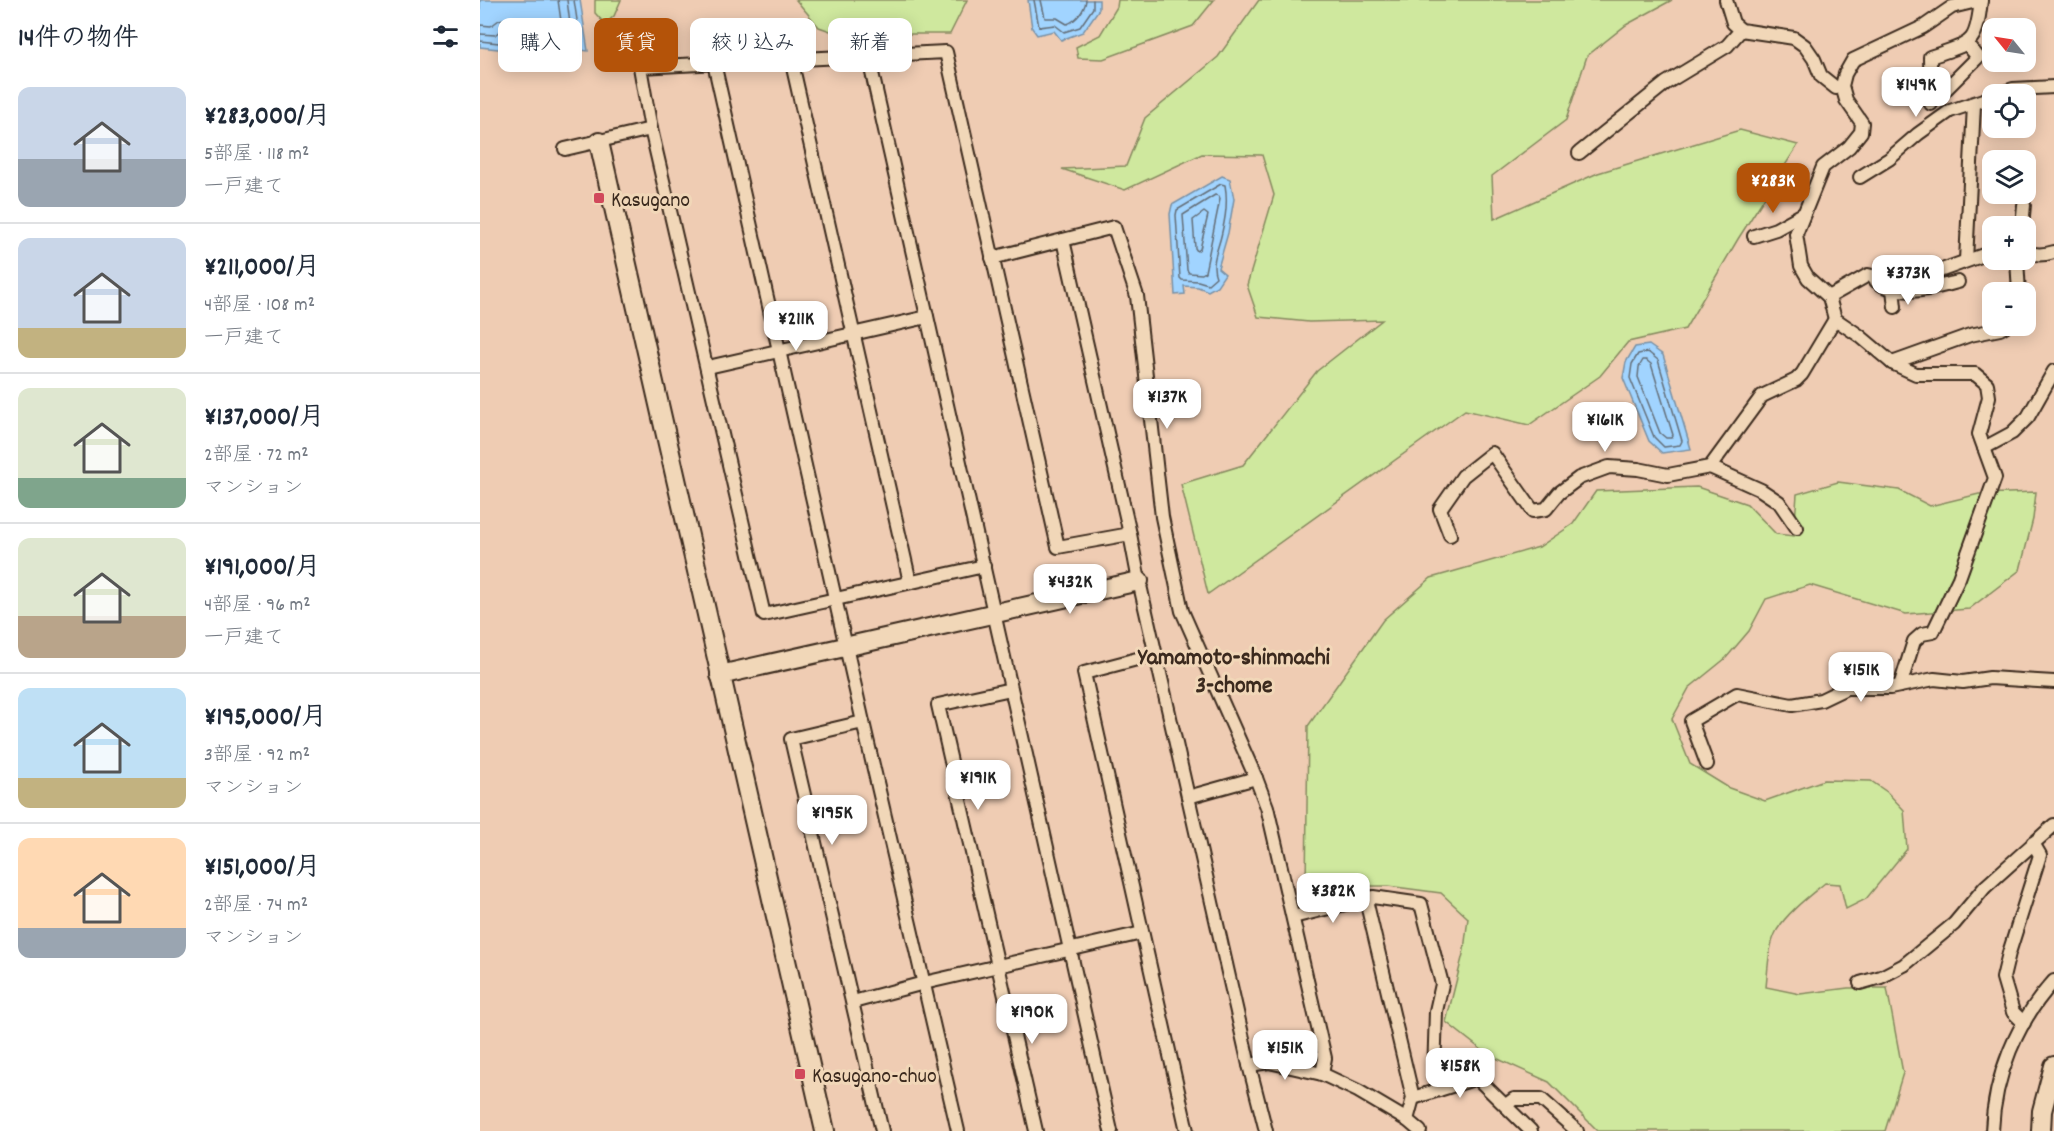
<!DOCTYPE html>
<html lang="ja">
<meta charset="utf-8">
<style>
:root{--surface:#fff;--page:#f2f2f3;--text:#1f2937;--muted:#747a83;--line:#e0e1e3;--accent:#b45309}
body{margin:0;font-family:Dekko,"Klee One",sans-serif;background:var(--page);color:var(--text);height:100vh;display:flex;flex-direction:column;font-size:22px;white-space:nowrap}
*{box-sizing:border-box;margin:0}
p{font-size:20px;color:var(--muted)}
.icon{flex:none;width:33px;height:33px;fill:none;stroke:currentColor;stroke-width:2;stroke-linecap:round;stroke-linejoin:round}
.map{position:relative;flex:1;overflow:hidden}
.side{display:flex;flex-direction:column;background:var(--surface);width:480px}
.side>*{flex:none}
.top-card{position:absolute;left:18px;top:18px;width:570px;height:54px;display:flex;gap:12px}
.needle{width:39px;rotate:300deg}
.fabs{position:absolute;left:1502px;top:18px;display:grid;gap:12px}
.fabs a{display:grid;place-items:center;width:54px;height:54px;border-radius:12px;background:var(--surface);box-shadow:0 3px 15px #0003;font-size:30px}
.price{position:absolute;translate:-50% -51px;padding:0 14px;border-radius:12px;background:#fff;color:#222;font-size:20px;line-height:39px;filter:drop-shadow(0 2px 3px #0008)}
.price::after{content:'';position:absolute;left:50%;top:36px;width:18px;height:14px;margin-left:-9px;background:inherit;clip-path:polygon(0 0,100% 0,50% 100%)}
.price.on{background:var(--accent);color:#fff}
ul{padding:0;list-style:none}
li{display:flex;align-items:center;gap:18px;height:150px;padding:0 18px}
li+li{border-top:2px solid var(--line)}
li span{display:grid;place-items:center;flex:none;width:168px;height:120px;border-radius:12px;color:#555}
li>.icon{margin-inline-start:auto}
span .icon{width:72px;height:72px;fill:#fffc;stroke-width:1}
li b{font-size:26px}
h2{display:flex;justify-content:space-between;align-items:center;height:72px;padding:0 18px;font-size:26px}
.tag{padding:0 21px;border-radius:12px;background:var(--surface);box-shadow:0 3px 15px #0003;font-size:21px;line-height:54px}
.tag.on{background:var(--accent);color:#fff}
main{display:flex;flex:1;min-height:0}
.map>svg:first-child{display:block}
.green{fill:#cfe89e;stroke:#85895e;stroke-width:1.5}
.water{fill:#a1d4ff;stroke:#7890a5;stroke-width:1.5}
.lines{fill:none;stroke-linecap:round;stroke-linejoin:round}
.shore{stroke:#646e78;stroke-width:1.5}
.street-casing{stroke:#3b2a1e;stroke-width:16}
.secondary-casing{stroke:#3b2a1e;stroke-width:22}
.street{stroke:#f1d7b8;stroke-width:12}
.secondary{stroke:#f1d7b8;stroke-width:18}
.poi-dot{fill:#d1495b;stroke:#f1d7b8;stroke-width:2}
.labels{text-anchor:middle;stroke-width:6;stroke-linejoin:round;paint-order:stroke}
.poi-label{font-size:22px;fill:#3b2a1e;stroke:#f1d7b8;text-anchor:start}
.neighbourhood-label{font-size:24px;font-weight:bold;fill:#3b2a1e;stroke:#f1d7b8}
</style>
<main>
<section class="side">
<h2>14件の物件<svg class="icon" aria-label="filters" viewBox="0 0 24 24"><path d="M4 7h16M4 17h16"/><circle cx="9" cy="7" r="2"/><circle cx="15" cy="17" r="2"/></svg></h2>
<ul>
<li><span style="background:linear-gradient(#c9d6e8 60%,#9aa5b1 0)"><svg class="icon" aria-label="home" viewBox="0 0 24 24"><path d="M3 11l9-7 9 7M6 9v11h12V9"/></svg></span><div><b>¥283,000/月</b><p>5部屋 · 118 m²</p><p>一戸建て</p></div></li>
<li><span style="background:linear-gradient(#c9d6e8 75%,#c2b280 0)"><svg class="icon" aria-label="home" viewBox="0 0 24 24"><path d="M3 11l9-7 9 7M6 9v11h12V9"/></svg></span><div><b>¥211,000/月</b><p>4部屋 · 108 m²</p><p>一戸建て</p></div></li>
<li><span style="background:linear-gradient(#dfe7d0 75%,#7fa58c 0)"><svg class="icon" aria-label="home" viewBox="0 0 24 24"><path d="M3 11l9-7 9 7M6 9v11h12V9"/></svg></span><div><b>¥137,000/月</b><p>2部屋 · 72 m²</p><p>マンション</p></div></li>
<li><span style="background:linear-gradient(#dfe7d0 65%,#b9a48a 0)"><svg class="icon" aria-label="home" viewBox="0 0 24 24"><path d="M3 11l9-7 9 7M6 9v11h12V9"/></svg></span><div><b>¥191,000/月</b><p>4部屋 · 96 m²</p><p>一戸建て</p></div></li>
<li><span style="background:linear-gradient(#bfe0f5 75%,#c2b280 0)"><svg class="icon" aria-label="home" viewBox="0 0 24 24"><path d="M3 11l9-7 9 7M6 9v11h12V9"/></svg></span><div><b>¥195,000/月</b><p>3部屋 · 92 m²</p><p>マンション</p></div></li>
<li><span style="background:linear-gradient(#ffd9b3 75%,#9aa5b1 0)"><svg class="icon" aria-label="home" viewBox="0 0 24 24"><path d="M3 11l9-7 9 7M6 9v11h12V9"/></svg></span><div><b>¥151,000/月</b><p>2部屋 · 74 m²</p><p>マンション</p></div></li>
</ul>
</section>
<div class="map">
<svg width="1574" height="1131" viewBox="0 0 1574 1131">
<rect width="100%" height="100%" fill="#efccb3"/>
<filter id="ink" filterUnits="userSpaceOnUse"><feTurbulence type="fractalNoise" baseFrequency=".0167" numOctaves="2"/><feDisplacementMap in="SourceGraphic" scale="12" xChannelSelector="R" yChannelSelector="G"/><feConvolveMatrix kernelMatrix="1 2 1 2 8 2 1 2 1" color-interpolation-filters="sRGB"/></filter>
<g filter="url(#ink)">
<!-- green -->
<g class="green">
<path d="M115,0H141L134,16L125,24L115,13Z"/>
<path d="M316,0H487L470,34H359L339,27Z"/>
<path d="M638,0H734L713,26L623,59L598,58L596,47L620,35L637,7Z"/>
<path d="M779,0H1192L1146,25L1107,56L1086,120L1012,176L1014,219L1118,173L1260,130L1318,145L1258,239L1205,329L1148,342L1120,376L1049,425L985,410L728,594L701,484L763,465L837,371L902,320L829,322L778,317L767,285L794,195L782,155L722,154L645,190L582,169L646,166L665,118L738,57Z"/>
<path d="M1358,482L1419,490L1450,506L1499,494L1556,492L1553,519L1540,570L1489,609L1426,614L1330,585L1286,599L1269,631L1246,658L1209,688L1192,719L1210,764L1249,788L1285,801L1344,780L1391,781L1407,792L1424,810L1427,849L1386,899L1366,909L1360,884L1345,883C1328,897 1308,912 1297,930C1288,946 1288,970 1286,987L1320,994L1368,988H1407L1423,1073L1405,1131H1118L1069,1082L1007,1054L966,1022L984,950L988,918L961,893L908,886H826L828,726L903,620L951,578L1059,547L1093,524L1116,491L1217,487L1267,504L1296,534L1314,536L1317,494Z"/>
</g>
<!-- water -->
<g class="water">
<path d="M0,0H100L108,51L28,41L27,50L0,47Z"/>
<path d="M548,0H619V9L603,32L581,40L574,31L557,35L552,28Z"/>
<path d="M742,176L750,179L754,199L748,233L738,268L745,274L737,286L728,291L718,287L704,286L705,294L695,295L690,214L692,205Z"/>
<path d="M1169,345L1183,355L1211,449L1182,453L1169,441L1143,378L1146,362L1155,347Z"/>
</g>
<g class="lines">
<!-- shore -->
<g class="shore">
<path d="M554,0L559,27L575,25L584,32L600,27L613,8V0"/>
<path d="M561,0L565,18H577L587,24C596,21 605,10 606,0"/>
<path d="M0,25L11,26L19,20L29,18L78,24L81,21L78,0"/>
<path d="M0,34L15,35L22,29L29,27L89,35L91,32L87,0"/>
<path d="M0,41L19,43L24,37L29,35L99,43L100,40L94,0"/>
<path d="M741,184L745,185C748,201 746,216 742,232C739,248 730,262 736,277L728,284L718,281L702,280L700,278L696,215L697,210Z"/>
<path d="M735,195L739,196L740,199L725,272L722,274L709,273L707,270L703,215Z"/>
<path d="M724,212L728,215L720,249L717,251L715,248L713,220Z"/>
<path d="M1168,352L1178,360L1202,441L1200,445L1184,447L1174,437L1150,378L1152,364L1158,354Z"/>
<path d="M1163,360H1166L1171,364L1193,435L1191,438H1186L1180,433L1158,377L1159,367Z"/>
</g>
<!-- street casing -->
<g class="street-casing">
<g id="street">
<path d="M1246,0L1253,23L1261,30L1314,38L1325,46L1334,59L1341,76L1356,88L1362,86"/>
<path d="M388,55L631,1131"/>
<path d="M311,59L430,582"/>
<path d="M234,63L383,722L478,1131"/>
<path d="M1450,85L1464,91L1498,57L1487,44"/>
<path d="M1519,94L1533,89L1574,87"/>
<path d="M1451,104L1450,57C1492,42 1496,47 1501,0"/>
<path d="M85,149L171,129"/>
<path d="M1099,153L1186,83L1247,46L1261,30"/>
<path d="M1380,177L1409,159L1438,134L1470,111L1512,97"/>
<path d="M1542,226L1544,205"/>
<path d="M1274,236L1296,229L1323,214"/>
<path d="M583,240L650,534L659,581L769,1065L786,1131"/>
<path d="M1545,252C1554,255 1565,255 1574,252"/>
<path d="M512,258L634,227L657,296L682,517L702,611L776,778"/>
<path d="M1486,260L1494,105"/>
<path d="M1537,260L1539,292"/>
<path d="M1396,281C1420,299 1453,288 1478,282"/>
<path d="M1413,289L1415,307"/>
<path d="M1349,297L1388,275L1410,280H1434L1512,252"/>
<path d="M1412,363L1490,335L1520,329L1525,326"/>
<path d="M228,367L447,317"/>
<path d="M1504,448L1532,433L1548,417L1574,371"/>
<path d="M1230,467L1281,490L1299,502L1317,528"/>
<path d="M970,535L960,509L983,476L1012,453L1053,511L1066,509L1079,493L1099,478L1129,467L1158,469L1188,475L1230,467L1282,396L1316,380L1322,374L1355,319"/>
<path d="M504,566L284,615L171,129L160,67L466,52L578,547L650,534"/>
<path d="M676,654L604,673L707,1131"/>
<path d="M1420,686L1434,641L1442,634L1453,632L1479,578L1515,478L1499,434L1509,397L1507,384L1495,374H1436L1412,363L1380,336L1355,319L1349,297L1328,278L1321,266L1316,234L1343,167L1369,147L1381,132L1382,123L1366,100L1362,86L1365,74L1373,60L1443,27L1472,7L1501,0"/>
<path d="M531,689L458,705L556,1131"/>
<path d="M383,722L311,739L402,1131"/>
<path d="M1227,764L1211,721L1257,694L1312,705L1341,700L1366,688H1410L1454,679L1483,682L1510,678L1574,682"/>
<path d="M708,797L776,778L787,807L845,1058L842,1074"/>
<path d="M886,900L933,1098L927,1120"/>
<path d="M813,917L893,897L941,904L962,984L956,1011L954,1074L959,1090"/>
<path d="M1380,983L1401,977L1424,965L1474,924L1505,887L1574,825"/>
<path d="M373,1002L444,983L662,933"/>
<path d="M1544,1023L1533,1012L1523,978L1529,953L1560,855L1553,843"/>
<path d="M769,1065L789,1062L842,1074L878,1091L927,1120L940,1131"/>
<path d="M933,1098L997,1078L1051,1131"/>
<path d="M1026,1105L1034,1099H1061L1097,1131"/>
<path d="M1512,1131C1514,1077 1537,1021 1574,981"/>
</g>
</g>
<!-- secondary casing -->
<g class="secondary-casing">
<g id="secondary">
<path d="M119,142L345,1131"/>
<path d="M240,675L659,581"/>
<path d="M1561,1131L1562,1111L1574,1066"/>
</g>
</g>
<!-- street -->
<use href="#street" class="street"/>
<!-- secondary -->
<use href="#secondary" class="secondary"/>
</g>
</g>
<!-- markers -->
<g class="poi-dot">
<rect x="113" y="192" width="12" height="12" rx="3"/>
<rect x="314" y="1068" width="12" height="12" rx="3"/>
</g>
<g class="labels">
<!-- poi labels -->
<g class="poi-label">
<text x="131" y="206">Kasugano</text>
<text x="332" y="1082">Kasugano-chuo</text>
</g>
<!-- neighbourhood labels -->
<g class="neighbourhood-label">
<text x="754" y="664">Yamamoto-shinmachi<tspan x="754" dy="28">3-chome</tspan></text>
</g>
</g>
</svg>
<div class="fabs">
<a><svg class="needle" viewBox="-14 -14 28 28"><path d="M0-13l5 13h-10z" fill="#e53935"/><path d="M0 13l5-13h-10z" fill="#747a83"/></svg></a>
<a><svg class="icon" aria-label="locate" viewBox="0 0 24 24"><circle cx="12" cy="12" r="6"/><path d="M12 2v4M12 18v4M2 12h4M18 12h4"/></svg></a>
<a><svg class="icon" aria-label="layers" viewBox="0 0 24 24"><path d="M12 4l9 5-9 5-9-5zM3 14l9 5 9-5"/></svg></a>
<a>+</a>
<a>−</a>
</div>
<b class="price" style="left:1436px;top:118px">¥149K</b>
<b class="price on" style="left:1293px;top:214px">¥283K</b>
<b class="price" style="left:1428px;top:306px">¥373K</b>
<b class="price" style="left:316px;top:352px">¥211K</b>
<b class="price" style="left:687px;top:430px">¥137K</b>
<b class="price" style="left:1125px;top:453px">¥161K</b>
<b class="price" style="left:590px;top:615px">¥432K</b>
<b class="price" style="left:1381px;top:703px">¥151K</b>
<b class="price" style="left:498px;top:811px">¥191K</b>
<b class="price" style="left:352px;top:846px">¥195K</b>
<b class="price" style="left:853px;top:924px">¥382K</b>
<b class="price" style="left:552px;top:1045px">¥190K</b>
<b class="price" style="left:805px;top:1081px">¥151K</b>
<b class="price" style="left:980px;top:1099px">¥158K</b>
<div class="top-card">
<a class="tag">購入</a>
<a class="tag on">賃貸</a>
<a class="tag">絞り込み</a>
<a class="tag">新着</a>
</div>
</div>
</main>
